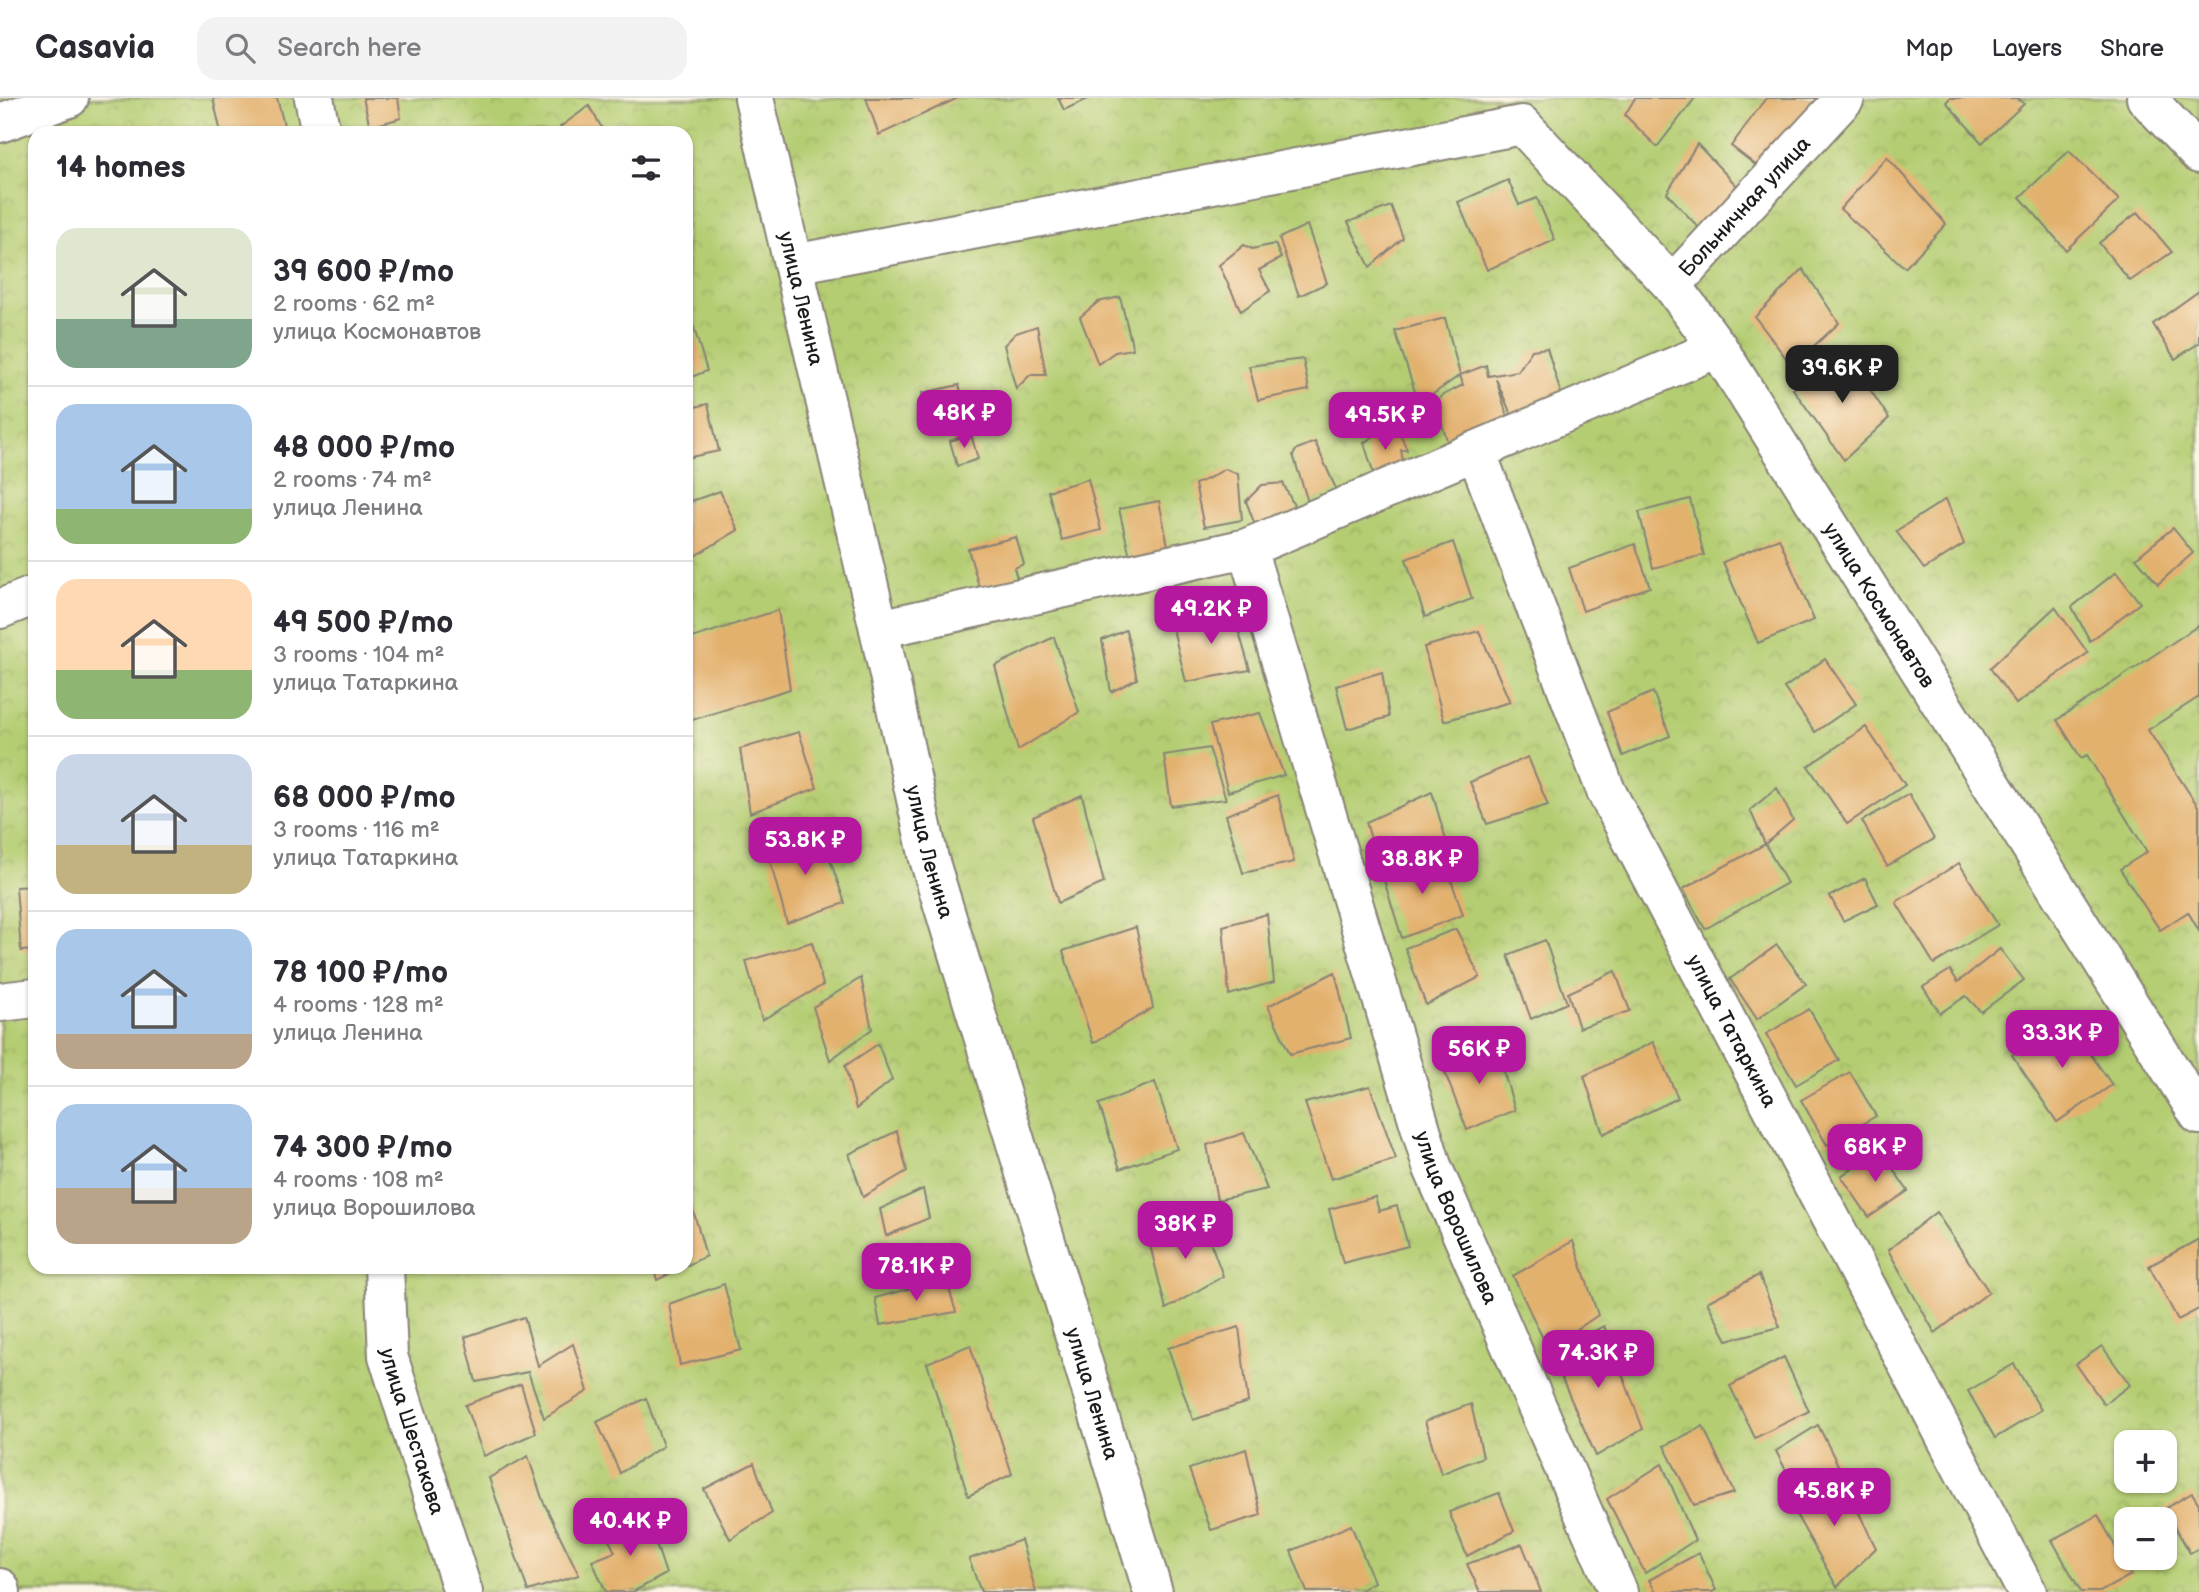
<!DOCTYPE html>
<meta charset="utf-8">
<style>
:root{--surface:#fff;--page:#f2f2f3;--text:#2b2b33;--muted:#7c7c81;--line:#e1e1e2;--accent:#b5179e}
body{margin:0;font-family:"Balsamiq Sans",sans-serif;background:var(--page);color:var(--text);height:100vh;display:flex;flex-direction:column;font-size:26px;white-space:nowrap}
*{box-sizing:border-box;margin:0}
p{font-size:23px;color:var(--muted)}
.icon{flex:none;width:38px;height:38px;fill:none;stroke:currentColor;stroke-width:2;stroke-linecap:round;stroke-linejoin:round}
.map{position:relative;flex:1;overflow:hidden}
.sheet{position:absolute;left:28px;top:28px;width:665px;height:1148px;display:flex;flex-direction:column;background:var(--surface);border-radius:21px;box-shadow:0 2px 5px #0004}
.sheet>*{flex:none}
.fabs{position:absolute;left:2114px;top:1332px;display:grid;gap:14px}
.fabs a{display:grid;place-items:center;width:63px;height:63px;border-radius:14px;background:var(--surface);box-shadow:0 2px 5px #0004;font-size:35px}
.price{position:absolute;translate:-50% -60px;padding:0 16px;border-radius:14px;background:var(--accent);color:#fff;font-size:23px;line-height:46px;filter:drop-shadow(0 2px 4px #0008)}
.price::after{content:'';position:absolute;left:50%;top:42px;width:21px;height:16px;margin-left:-10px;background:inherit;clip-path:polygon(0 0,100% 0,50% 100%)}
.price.on{background:#222;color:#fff}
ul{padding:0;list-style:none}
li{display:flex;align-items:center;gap:21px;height:175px;padding:0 28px}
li+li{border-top:2px solid var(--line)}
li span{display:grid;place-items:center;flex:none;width:196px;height:140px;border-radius:21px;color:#555}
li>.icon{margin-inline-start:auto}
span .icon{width:84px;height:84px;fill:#fffc;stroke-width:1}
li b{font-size:30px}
h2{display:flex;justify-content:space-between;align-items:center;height:84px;padding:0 28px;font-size:30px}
header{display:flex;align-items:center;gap:42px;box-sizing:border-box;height:98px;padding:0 35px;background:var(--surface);border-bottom:2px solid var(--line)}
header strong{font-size:33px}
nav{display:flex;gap:38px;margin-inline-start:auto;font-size:24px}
.search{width:490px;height:63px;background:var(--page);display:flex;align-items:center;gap:18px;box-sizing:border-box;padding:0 24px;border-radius:21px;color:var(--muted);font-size:26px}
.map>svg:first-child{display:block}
.park{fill:url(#park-crowns);stroke:#687447;stroke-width:2;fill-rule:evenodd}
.building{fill:#e3b16e}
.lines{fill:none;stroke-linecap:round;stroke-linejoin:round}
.minor-casing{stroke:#888275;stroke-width:42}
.minor{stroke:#fff;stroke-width:38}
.labels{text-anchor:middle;stroke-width:7;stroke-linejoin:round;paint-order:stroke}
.street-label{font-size:21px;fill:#1c1c1c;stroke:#fcf5e5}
</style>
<header>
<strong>Casavia</strong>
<div class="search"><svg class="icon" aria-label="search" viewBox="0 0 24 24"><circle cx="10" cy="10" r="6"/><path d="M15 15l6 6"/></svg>Search here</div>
<nav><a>Map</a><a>Layers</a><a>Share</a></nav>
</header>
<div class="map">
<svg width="2199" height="1494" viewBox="0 0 2199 1494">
<defs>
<pattern id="park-crowns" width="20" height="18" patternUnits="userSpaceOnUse" patternTransform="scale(1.75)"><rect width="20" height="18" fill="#b4cd72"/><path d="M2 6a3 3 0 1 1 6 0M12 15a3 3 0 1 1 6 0" fill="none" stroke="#9aaf62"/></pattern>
</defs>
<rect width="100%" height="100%" fill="#fcf5e5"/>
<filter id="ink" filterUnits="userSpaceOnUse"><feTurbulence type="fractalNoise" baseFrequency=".0143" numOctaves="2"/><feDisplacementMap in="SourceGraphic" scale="14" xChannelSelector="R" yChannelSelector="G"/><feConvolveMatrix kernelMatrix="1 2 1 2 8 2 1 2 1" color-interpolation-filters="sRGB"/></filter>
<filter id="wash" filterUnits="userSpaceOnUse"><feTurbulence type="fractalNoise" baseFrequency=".00686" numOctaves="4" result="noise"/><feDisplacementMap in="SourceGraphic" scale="28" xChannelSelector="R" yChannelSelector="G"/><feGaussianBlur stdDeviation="1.57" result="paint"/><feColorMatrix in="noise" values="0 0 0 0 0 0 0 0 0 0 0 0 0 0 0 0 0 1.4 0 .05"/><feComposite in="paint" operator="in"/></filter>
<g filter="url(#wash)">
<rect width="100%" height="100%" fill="#f5e8ce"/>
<!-- park -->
<path class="park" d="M0,0H2199V1494H0ZM35,35H686V1169H35ZM2126,1344H2165V1382H2126ZM2126,1421H2165V1460H2126Z"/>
<g id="blocks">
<!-- building -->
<g class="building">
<path d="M213,0H277L285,31L269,35H221Z"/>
<path d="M363,0H398L401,20L370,29Z"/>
<path d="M866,0H958L879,37Z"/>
<path d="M1058,0H1090L1064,12Z"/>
<path d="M1635,0H1695L1657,49L1625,17Z"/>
<path d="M1766,0H1819L1766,75L1731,48Z"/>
<path d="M1950,0H2018L2024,6L1982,45L1946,4Z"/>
<path d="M589,8L605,35H563L560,29Z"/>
<path d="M1697,46L1739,90L1706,138L1667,95Z"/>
<path d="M2069,53L2119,102L2066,152L2020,99Z"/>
<path d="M1887,59L1946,126L1905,170L1840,111Z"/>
<path d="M1508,82L1519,107L1537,100L1555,142L1487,172L1458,104Z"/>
<path d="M1391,108L1403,140L1370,169L1348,124Z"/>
<path d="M2138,114L2172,154L2130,183L2099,145Z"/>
<path d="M1307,127L1327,185L1299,198L1279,140Z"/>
<path d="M1275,146L1281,160L1259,172L1270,193L1241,213L1219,167L1244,147L1252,151Z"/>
<path d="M1803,171L1839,225L1792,268L1755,219Z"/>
<path d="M2199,193V245L2175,261L2153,226Z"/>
<path d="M1120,199L1133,251L1115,254L1098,266L1080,219L1098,204Z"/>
<path d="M691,220L707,273L686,281V222Z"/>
<path d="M1445,220L1460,277L1419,306L1395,233Z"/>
<path d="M1037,228L1046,277H1030L1016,291L1004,247L1016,235Z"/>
<path d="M1547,250L1563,302L1516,328L1496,281L1512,334L1451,355L1436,307L1441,298L1463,287L1460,277L1486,267L1488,278L1518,273L1532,252Z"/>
<path d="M1846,255L1889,320L1844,362L1793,291Z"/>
<path d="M1303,261L1309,292L1258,302L1249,268Z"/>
<path d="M959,287L969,323L932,332L922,295Z"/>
<path d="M708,306L719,353L686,360V311Z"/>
<path d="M1393,332L1401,338L1407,352H1401L1403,364L1375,380L1364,345L1375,337Z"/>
<path d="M971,336L978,361L957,368L950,343Z"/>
<path d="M1315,344L1337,393L1308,404L1293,357L1297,351Z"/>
<path d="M1225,371L1238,376L1242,422L1204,429L1195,386L1209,380Z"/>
<path d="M1088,381L1101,432L1062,442L1048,393Z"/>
<path d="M1283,385L1299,418L1258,435L1246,403L1262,387Z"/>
<path d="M720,393L738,432L693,459L686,438V405Z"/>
<path d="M1690,401L1704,457L1653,470L1639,414Z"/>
<path d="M1946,401L1964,446L1924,471L1896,433Z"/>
<path d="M1159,403L1170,458L1131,463L1119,411Z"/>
<path d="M2173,430L2193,455L2158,486L2136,460Z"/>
<path d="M1016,439L1024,466L1014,470L1019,487L981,495L968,451Z"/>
<path d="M1779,440L1814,522L1758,545L1723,464Z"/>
<path d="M1453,444L1472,501L1425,519L1406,461Z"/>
<path d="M1635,446L1650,489L1583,513L1569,470Z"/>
<path d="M2116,474L2140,505L2090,543L2072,509Z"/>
<path d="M2055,509L2088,555L2016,606L1990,570Z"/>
<path d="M1232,510L1250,572L1186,584L1172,527Z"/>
<path d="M778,512L790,591L686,624V542Z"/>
<path d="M2199,527V599L2148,632L2199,710V833L2188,814L2160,832L2120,771L2147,754L2087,657L2081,660L2057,622Z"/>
<path d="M1126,532L1137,581L1111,594L1102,542Z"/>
<path d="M1479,533L1510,604L1444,623L1424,549Z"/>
<path d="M1054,539L1079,614L1018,652L995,568Z"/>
<path d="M1825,561L1856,606L1815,634L1784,590Z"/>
<path d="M1382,574L1389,619L1347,631L1336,588Z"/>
<path d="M1653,594L1670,638L1623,658L1607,614Z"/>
<path d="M1260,615L1284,677L1228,694L1210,627Z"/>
<path d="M1866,629L1905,687L1847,726L1808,668Z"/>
<path d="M799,634L817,690L750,715L740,651Z"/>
<path d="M1209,650L1226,701L1171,708L1164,657Z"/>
<path d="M1528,659L1548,707L1487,726L1470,684Z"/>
<path d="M1777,690L1793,722L1765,746L1750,712Z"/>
<path d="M1432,694L1448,749L1379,769L1366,724Z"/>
<path d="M1909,696L1934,741L1887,768L1862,723Z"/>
<path d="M1082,697L1104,785L1058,805L1033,719Z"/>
<path d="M1278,697L1294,764L1243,775L1226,717Z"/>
<path d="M820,733L845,805L787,825L767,752Z"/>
<path d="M1765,746L1787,785L1705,831L1683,791Z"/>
<path d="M1443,758L1463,817L1402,840L1382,776Z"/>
<path d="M1959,765L1998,827L1934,866L1896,804Z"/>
<path d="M1865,780L1878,806L1843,823L1830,798Z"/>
<path d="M35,788V852L21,853L16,789Z"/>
<path d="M1267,816L1274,884L1229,897L1223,828Z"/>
<path d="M1136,829L1153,910L1093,945L1063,853Z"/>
<path d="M1456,831L1480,879L1426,907L1405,850Z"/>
<path d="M1545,842L1567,905L1531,921L1508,857Z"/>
<path d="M812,844L823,887L762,922L746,863Z"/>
<path d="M1777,847L1806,886L1757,921L1730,881Z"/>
<path d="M2000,851L2024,882L1981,914L1966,898L1940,915L1923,889L1950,872L1958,884Z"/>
<path d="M1615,873L1630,913L1579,930L1568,895Z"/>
<path d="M1335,874L1351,940L1290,956L1268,908Z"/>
<path d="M861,880L872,931L830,962L813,909Z"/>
<path d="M1809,911L1839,962L1796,987L1766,936Z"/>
<path d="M2066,920L2112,987L2057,1024L2012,957Z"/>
<path d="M1653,944L1678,1000L1603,1036L1584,978Z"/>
<path d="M1495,945L1515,1012L1467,1032L1441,964Z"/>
<path d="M878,946L892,982L856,1011L845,968Z"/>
<path d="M1850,974L1876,1018L1827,1047L1801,1002Z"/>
<path d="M1155,984L1177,1051L1120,1071L1099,1006Z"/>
<path d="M1370,988L1396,1061L1331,1081L1305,1005Z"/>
<path d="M897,1033L907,1073L863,1099L849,1056Z"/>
<path d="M1244,1035L1267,1091L1217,1102L1207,1047Z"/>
<path d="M1880,1052L1908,1093L1869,1119L1841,1078Z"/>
<path d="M923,1091L929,1120L886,1138L880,1111Z"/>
<path d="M1375,1099L1379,1113L1397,1108L1408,1148L1343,1165L1329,1111Z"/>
<path d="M692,1108L706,1158L686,1168V1111Z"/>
<path d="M1936,1114L1989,1194L1935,1235L1888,1152Z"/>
<path d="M1200,1116L1223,1178L1166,1211L1149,1143Z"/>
<path d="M2199,1141V1211L2178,1222L2149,1168Z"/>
<path d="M1573,1143L1598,1217L1548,1251L1513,1178Z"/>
<path d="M653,1169H683L657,1182Z"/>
<path d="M1759,1177L1780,1229L1727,1242L1707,1204Z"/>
<path d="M946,1181L956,1214L880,1227L875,1200Z"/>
<path d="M724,1186L741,1252L680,1267L669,1206Z"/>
<path d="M524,1219L538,1268L573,1246L588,1293L544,1320L528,1274L476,1284L465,1239Z"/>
<path d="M1604,1228L1643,1331L1596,1358L1551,1256Z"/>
<path d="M1239,1229L1248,1304L1193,1322L1168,1250Z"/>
<path d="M970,1247L1012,1376L968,1398L927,1265Z"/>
<path d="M2102,1248L2130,1287L2104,1306L2076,1266Z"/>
<path d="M1784,1259L1809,1313L1755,1340L1730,1288Z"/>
<path d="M2014,1266L2041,1312L1995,1340L1968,1293Z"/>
<path d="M521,1286L536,1335L484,1358L465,1307Z"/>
<path d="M646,1300L663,1348L620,1375L597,1324Z"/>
<path d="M1471,1306L1483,1359L1441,1376L1425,1323Z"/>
<path d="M1818,1327L1839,1369L1797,1394L1776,1353Z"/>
<path d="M1703,1328L1734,1395L1694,1407L1664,1348Z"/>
<path d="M1246,1351L1261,1417L1211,1432L1189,1371Z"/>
<path d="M528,1358L543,1403L579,1477L528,1493L489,1380Z"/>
<path d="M754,1365L772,1415L730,1441L704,1391Z"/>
<path d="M1662,1366L1695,1442L1645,1475L1607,1401Z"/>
<path d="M1840,1376L1876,1450L1837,1489L1789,1404Z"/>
<path d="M1499,1395L1514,1433L1467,1458L1449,1414Z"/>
<path d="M2192,1395L2199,1406V1450L2190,1455L2164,1411Z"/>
<path d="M646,1416L666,1476L633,1494H606L592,1463L615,1454L605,1434Z"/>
<path d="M2098,1417L2131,1477L2100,1494H2081L2052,1442Z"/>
<path d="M1351,1427L1374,1484L1357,1494H1307L1291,1453Z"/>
<path d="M1021,1442L1036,1494H981L969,1461Z"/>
<path d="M1522,1446L1541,1494H1480L1467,1466Z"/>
<path d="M1699,1455L1716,1492L1712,1494H1656L1649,1482Z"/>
</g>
</g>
</g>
<g filter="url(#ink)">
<use href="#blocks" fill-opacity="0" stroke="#888275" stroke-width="2"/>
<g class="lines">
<!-- minor casing -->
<g class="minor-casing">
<g id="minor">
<path d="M314,0L321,35"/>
<path id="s1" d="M754,0L879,531L929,761L1153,1494"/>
<path d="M2146,0L2199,56"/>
<path d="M0,25L69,0"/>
<path id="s2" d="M794,166L1522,27L1672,187L1718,250L2199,1017"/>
<path id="s3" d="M1672,187L1845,0"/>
<path id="s4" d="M1476,353L1606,693L2027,1494"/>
<path id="s5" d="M1247,450L1432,1068L1618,1494"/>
<path d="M0,511L35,497"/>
<path d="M879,531L1247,450L1718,250"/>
<path d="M0,904L35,900"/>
<path id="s6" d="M384,1169L388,1258L463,1494"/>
<path d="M0,1490L1,1494"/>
</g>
</g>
<!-- minor -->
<use href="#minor" class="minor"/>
</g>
</g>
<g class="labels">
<!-- street labels -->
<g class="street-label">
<text dy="7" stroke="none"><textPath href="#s3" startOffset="107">Больничная улица</textPath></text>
<text dy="7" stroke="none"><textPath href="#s1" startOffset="206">улица Ленина</textPath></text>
<text dy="7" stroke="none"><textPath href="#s2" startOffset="1342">улица Космонавтов</textPath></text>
<text dy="7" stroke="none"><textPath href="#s1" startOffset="774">улица Ленина</textPath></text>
<text dy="7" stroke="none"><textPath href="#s4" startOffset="635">улица Татаркина</textPath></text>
<text dy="7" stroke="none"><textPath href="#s5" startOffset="702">улица Ворошилова</textPath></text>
<text dy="7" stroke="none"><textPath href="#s1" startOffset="1340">улица Ленина</textPath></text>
<text dy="7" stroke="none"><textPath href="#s6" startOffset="168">улица Шестакова</textPath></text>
</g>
</g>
</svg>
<div class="fabs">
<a>+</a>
<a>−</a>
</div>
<b class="price on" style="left:1842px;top:307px">39.6K ₽</b>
<b class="price" style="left:964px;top:352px">48K ₽</b>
<b class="price" style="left:1385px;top:354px">49.5K ₽</b>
<b class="price" style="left:1211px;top:548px">49.2K ₽</b>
<b class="price" style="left:805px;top:779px">53.8K ₽</b>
<b class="price" style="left:1422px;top:798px">38.8K ₽</b>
<b class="price" style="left:2062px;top:972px">33.3K ₽</b>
<b class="price" style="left:1479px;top:988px">56K ₽</b>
<b class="price" style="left:1875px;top:1086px">68K ₽</b>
<b class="price" style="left:1185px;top:1163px">38K ₽</b>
<b class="price" style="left:916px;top:1205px">78.1K ₽</b>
<b class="price" style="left:1598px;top:1292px">74.3K ₽</b>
<b class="price" style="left:1834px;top:1430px">45.8K ₽</b>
<b class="price" style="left:630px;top:1460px">40.4K ₽</b>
<section class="sheet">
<h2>14 homes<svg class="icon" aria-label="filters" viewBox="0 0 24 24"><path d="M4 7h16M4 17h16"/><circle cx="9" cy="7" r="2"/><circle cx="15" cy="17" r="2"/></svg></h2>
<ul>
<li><span style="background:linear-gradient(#dfe7d0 65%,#7fa58c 0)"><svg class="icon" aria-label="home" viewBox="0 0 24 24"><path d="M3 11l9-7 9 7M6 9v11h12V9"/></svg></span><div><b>39 600 ₽/mo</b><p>2 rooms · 62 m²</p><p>улица Космонавтов</p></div></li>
<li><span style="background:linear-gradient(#a9c7e8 75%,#8fb573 0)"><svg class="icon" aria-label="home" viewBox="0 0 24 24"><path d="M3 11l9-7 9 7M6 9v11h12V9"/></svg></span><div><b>48 000 ₽/mo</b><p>2 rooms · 74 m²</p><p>улица Ленина</p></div></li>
<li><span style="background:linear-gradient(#ffd9b3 65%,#8fb573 0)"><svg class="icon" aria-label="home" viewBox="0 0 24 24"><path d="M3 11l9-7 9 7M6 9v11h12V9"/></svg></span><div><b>49 500 ₽/mo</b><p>3 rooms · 104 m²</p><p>улица Татаркина</p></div></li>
<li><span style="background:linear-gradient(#c9d6e8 65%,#c2b280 0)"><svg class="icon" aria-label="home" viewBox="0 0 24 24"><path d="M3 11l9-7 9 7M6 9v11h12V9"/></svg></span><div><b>68 000 ₽/mo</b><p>3 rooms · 116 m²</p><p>улица Татаркина</p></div></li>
<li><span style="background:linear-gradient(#a9c7e8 75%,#b9a48a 0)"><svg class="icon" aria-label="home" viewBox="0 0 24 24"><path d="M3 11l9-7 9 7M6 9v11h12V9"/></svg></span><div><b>78 100 ₽/mo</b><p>4 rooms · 128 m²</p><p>улица Ленина</p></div></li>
<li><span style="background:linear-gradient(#a9c7e8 60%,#b9a48a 0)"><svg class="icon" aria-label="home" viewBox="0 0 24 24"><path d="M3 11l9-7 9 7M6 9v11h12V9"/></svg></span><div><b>74 300 ₽/mo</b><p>4 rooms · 108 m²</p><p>улица Ворошилова</p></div></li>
</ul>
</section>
</div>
